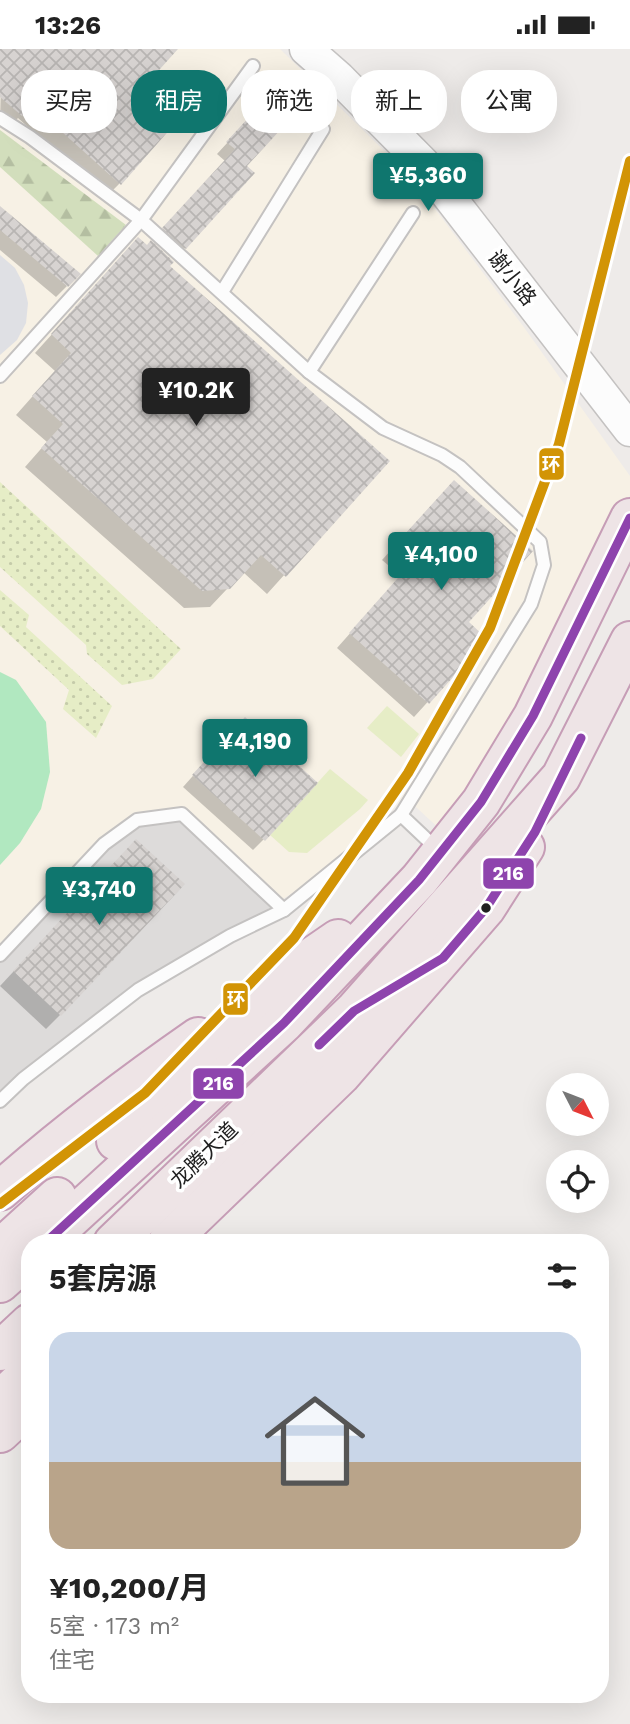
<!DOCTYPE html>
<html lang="zh">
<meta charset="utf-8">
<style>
:root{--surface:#fff;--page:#f6f6f6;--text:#222;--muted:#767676;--accent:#0f766e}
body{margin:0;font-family:"Work Sans","Noto Sans SC",sans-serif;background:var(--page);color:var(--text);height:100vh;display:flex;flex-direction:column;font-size:26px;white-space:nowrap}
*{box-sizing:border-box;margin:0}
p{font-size:23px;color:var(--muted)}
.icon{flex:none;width:38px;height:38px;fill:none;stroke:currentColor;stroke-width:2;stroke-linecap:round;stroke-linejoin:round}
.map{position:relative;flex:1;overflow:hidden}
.drawer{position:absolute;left:21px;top:1185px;width:588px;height:469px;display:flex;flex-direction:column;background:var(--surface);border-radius:28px;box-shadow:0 7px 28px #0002}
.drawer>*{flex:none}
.hud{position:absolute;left:21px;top:21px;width:588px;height:63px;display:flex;gap:14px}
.needle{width:46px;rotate:132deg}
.fabs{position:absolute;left:546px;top:1024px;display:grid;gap:14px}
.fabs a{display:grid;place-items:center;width:63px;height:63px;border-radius:50%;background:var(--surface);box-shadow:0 7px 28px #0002;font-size:35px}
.price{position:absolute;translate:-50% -60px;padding:0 16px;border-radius:7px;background:var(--accent);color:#fff;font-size:23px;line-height:46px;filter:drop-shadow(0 2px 4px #0008)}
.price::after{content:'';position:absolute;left:50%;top:42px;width:21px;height:16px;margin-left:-10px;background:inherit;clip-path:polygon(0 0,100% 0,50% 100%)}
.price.selected{background:#222;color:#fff}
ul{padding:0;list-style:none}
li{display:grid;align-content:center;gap:14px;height:371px;padding:0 28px}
li span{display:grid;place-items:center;height:217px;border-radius:21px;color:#555}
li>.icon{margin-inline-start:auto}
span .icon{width:126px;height:126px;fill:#fffc;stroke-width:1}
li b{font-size:30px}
h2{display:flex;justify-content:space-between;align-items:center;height:84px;padding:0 28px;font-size:30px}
.tag{padding:0 24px;border-radius:28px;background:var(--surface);box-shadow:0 7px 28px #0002;font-size:24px;line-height:63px}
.tag.selected{background:var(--accent);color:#fff}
.status{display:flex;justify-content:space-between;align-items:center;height:49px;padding:0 35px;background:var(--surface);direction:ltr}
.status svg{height:19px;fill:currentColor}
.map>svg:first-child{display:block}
.residential{fill:#dddbda}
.education{fill:#f7f1e5}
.grass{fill:#e6edc6}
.forest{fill:url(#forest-firs)}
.garden{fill:url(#garden-dots)}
.pitch{fill:#b1e8c0}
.plaza{fill:#dfe0e4}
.shadow{fill:#0003}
.building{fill:url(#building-cross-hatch)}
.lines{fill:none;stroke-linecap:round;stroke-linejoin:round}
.service-casing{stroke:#c4c2c1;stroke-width:16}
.tertiary-casing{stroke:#c4c2c1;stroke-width:35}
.trunk-casing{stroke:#c69db6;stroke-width:42}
.service{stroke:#fcfcfc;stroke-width:12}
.tertiary{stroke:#fcfcfc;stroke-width:32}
.trunk{stroke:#eee4e6;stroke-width:38}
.bus-1-casing{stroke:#fff;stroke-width:14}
.bus-1{stroke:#8e44ad;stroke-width:9}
.metro-1-casing{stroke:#fff;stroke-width:16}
.metro-1{stroke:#d29405;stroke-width:10}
.bus-dot{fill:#202020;stroke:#fff;stroke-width:2.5}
.labels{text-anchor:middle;stroke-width:7;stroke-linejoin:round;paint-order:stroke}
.street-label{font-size:21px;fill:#202020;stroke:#fff}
.line-badge{stroke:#fff;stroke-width:2.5}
.badge-label{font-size:19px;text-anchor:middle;font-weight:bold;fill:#fff}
</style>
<div class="status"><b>13:26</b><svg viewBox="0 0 49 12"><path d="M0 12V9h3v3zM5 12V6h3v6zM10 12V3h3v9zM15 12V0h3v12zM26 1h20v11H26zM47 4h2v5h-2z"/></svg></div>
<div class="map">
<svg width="630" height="1675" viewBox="0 0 630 1675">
<defs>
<pattern id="forest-firs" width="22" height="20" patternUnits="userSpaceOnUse" patternTransform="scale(1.75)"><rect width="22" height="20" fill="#d2debc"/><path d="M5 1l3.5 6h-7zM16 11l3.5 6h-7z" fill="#b4bea1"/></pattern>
<pattern id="garden-dots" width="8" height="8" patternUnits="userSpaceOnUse" patternTransform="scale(1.75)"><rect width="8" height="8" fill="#e6edc6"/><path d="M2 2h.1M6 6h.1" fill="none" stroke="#c5cbaa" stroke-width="1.8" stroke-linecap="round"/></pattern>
<pattern id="building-cross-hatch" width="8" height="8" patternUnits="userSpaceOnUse" patternTransform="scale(1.75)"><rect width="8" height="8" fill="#d7d3d1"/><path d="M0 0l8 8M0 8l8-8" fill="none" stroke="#b8b5b3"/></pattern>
</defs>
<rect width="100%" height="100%" fill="#eeebe9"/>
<!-- residential -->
<path class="residential" d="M180,769L273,857L136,938L0,1047V908L105,796L139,774Z"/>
<!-- education -->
<path class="education" d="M0,0H280L411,128L523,277L630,427V446L582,551L444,784L404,747L395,759L305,837L281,851L183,760L136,769L0,902Z"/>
<!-- grass -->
<g class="grass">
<path d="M387,657L419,685L401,708L367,679Z"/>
<path d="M330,720L368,751L360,760L307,804L289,803L270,786Z"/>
</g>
<!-- forest -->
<path class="forest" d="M0,81L126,176L98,207L0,118Z"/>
<!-- garden -->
<g class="garden">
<path d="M0,433L181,600L153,630L122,636L87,605L86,596L0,518Z"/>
<path d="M0,541L29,566L26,578L112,657L96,689L63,660L69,641L0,577Z"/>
</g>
<!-- pitch -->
<path class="pitch" d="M0,623L16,631L46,673L50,723L41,760L20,794L0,816Z"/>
<!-- plaza -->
<path class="plaza" d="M0,206L15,219L24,236L28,254L26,274L17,291L0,306Z"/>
<!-- shadow -->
<g class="shadow">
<path d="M2,0H175L148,30L119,135L106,148L18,69L8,79L0,72Z"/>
<path d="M282,34L245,117L185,199L174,209L153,190L225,112L217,105Z"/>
<path d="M0,159L67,237L56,248L0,201Z"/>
<path d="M138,190L387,412L267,545L243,523L210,558L184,559L25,418L47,393L16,366L55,322L35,304Z"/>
<path d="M440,447L467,573L485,590L414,668L337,599L401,527L382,511Z"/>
<path d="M234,681L264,790L253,801L183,738Z"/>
<path d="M122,806L60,966L46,980L0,937Z"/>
</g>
<!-- building -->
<g class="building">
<path d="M0,0H178L151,30L186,62L121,136L32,56L22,67L0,48Z"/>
<path d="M293,21L316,42L247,117L255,124L186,200L162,179L235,100L226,93Z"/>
<path d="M0,157L81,225L68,238L0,181Z"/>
<path d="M138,188L147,196L151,191L174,213L170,217L390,412L286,528L261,506L230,540L202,542L41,399L63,375L32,347L71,304L51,285Z"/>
<path d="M454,431L533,502L469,573L487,590L429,655L349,584L413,512L395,496Z"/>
<path d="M245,668L318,734L265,792L192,726Z"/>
<path d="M136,790L185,835L61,967L13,922Z"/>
</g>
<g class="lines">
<!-- service casing -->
<g class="service-casing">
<g id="service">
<path d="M0,69L30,88L141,171L309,323L383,379L442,406L460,418L540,493L544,516L531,555L401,766"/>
<path d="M222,243L323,80"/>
<path d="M309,323L413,164"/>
<path d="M0,327L141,171L253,17"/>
<path d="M0,906L104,795L137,771L182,765L284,861"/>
<path d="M0,1052L23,1030L138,941L230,887L284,861L401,766L438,801"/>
</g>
</g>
<!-- tertiary casing -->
<g class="tertiary-casing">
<path id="tertiary" d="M306,0L339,29L423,114L630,381"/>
</g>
<!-- trunk casing -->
<g class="trunk-casing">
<g id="trunk">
<path d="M116,1092L306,912L338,890"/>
<path d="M0,1142C63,1086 129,1036 198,988"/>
<path d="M44,1194L284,974L419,831L481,753L533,667L630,469"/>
<path d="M113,1194L354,962L561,728L630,592"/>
<path d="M167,1194L341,1026L486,859L525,798"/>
<path d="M0,1200L57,1148"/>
<path d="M0,1234L30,1207"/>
<path d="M0,1302L30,1274"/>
<path d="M0,1351L30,1323"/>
<path d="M0,1384L30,1356"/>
</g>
</g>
<!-- service -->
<use href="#service" class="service"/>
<!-- tertiary -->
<use href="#tertiary" class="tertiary"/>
<!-- trunk -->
<use href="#trunk" class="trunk"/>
<!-- bus-1 casing -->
<g class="bus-1-casing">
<g id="bus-1">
<path d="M319,996L354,962L443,909L486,859L535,783L581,689"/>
<path d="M45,1194L284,974L419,831L481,753L533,667L630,469"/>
</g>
</g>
<!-- bus-1 -->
<use href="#bus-1" class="bus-1"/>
<!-- metro-1 casing -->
<g class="metro-1-casing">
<path id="metro-1" d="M0,1155L145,1044L294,889L408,724L490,579L559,395L630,112"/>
</g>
<!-- metro-1 -->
<use href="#metro-1" class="metro-1"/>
</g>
<!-- markers -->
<circle class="bus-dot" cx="486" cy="859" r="6"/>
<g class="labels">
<!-- street labels -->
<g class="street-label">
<text transform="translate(512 229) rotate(52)" y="7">谢小路</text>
<text transform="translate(204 1106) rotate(-44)" y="7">龙腾大道</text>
</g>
</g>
<g class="line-badge">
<rect x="538" y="398" width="27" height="34" rx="7" fill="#d29405"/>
<rect x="482" y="808" width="53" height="33" rx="7" fill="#8e44ad"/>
<rect x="222" y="933" width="27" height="34" rx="7" fill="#d29405"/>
<rect x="192" y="1018" width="53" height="33" rx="7" fill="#8e44ad"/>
</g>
<g class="badge-label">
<text x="551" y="422">环</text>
<text x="508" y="831">216</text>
<text x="236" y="957">环</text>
<text x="218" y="1041">216</text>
</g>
</svg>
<div class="fabs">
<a><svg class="needle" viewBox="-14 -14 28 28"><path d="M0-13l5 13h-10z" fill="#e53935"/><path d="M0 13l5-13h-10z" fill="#767676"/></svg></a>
<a><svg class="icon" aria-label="locate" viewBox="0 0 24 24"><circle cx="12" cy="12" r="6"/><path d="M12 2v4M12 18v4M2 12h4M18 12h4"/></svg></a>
</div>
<b class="price" style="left:428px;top:164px">¥5,360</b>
<b class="price selected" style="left:196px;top:379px">¥10.2K</b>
<b class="price" style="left:441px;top:543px">¥4,100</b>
<b class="price" style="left:255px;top:730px">¥4,190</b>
<b class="price" style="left:99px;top:878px">¥3,740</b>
<div class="hud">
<a class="tag">买房</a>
<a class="tag selected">租房</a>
<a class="tag">筛选</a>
<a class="tag">新上</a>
<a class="tag">公寓</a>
</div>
<section class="drawer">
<h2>5套房源<svg class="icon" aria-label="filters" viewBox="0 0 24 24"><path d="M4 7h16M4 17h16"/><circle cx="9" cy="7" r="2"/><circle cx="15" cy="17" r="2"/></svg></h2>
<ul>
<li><span style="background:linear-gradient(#c9d6e8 60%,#b9a48a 0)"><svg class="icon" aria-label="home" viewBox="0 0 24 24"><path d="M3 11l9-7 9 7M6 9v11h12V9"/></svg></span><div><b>¥10,200/月</b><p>5室 · 173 m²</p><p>住宅</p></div></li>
</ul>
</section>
</div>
